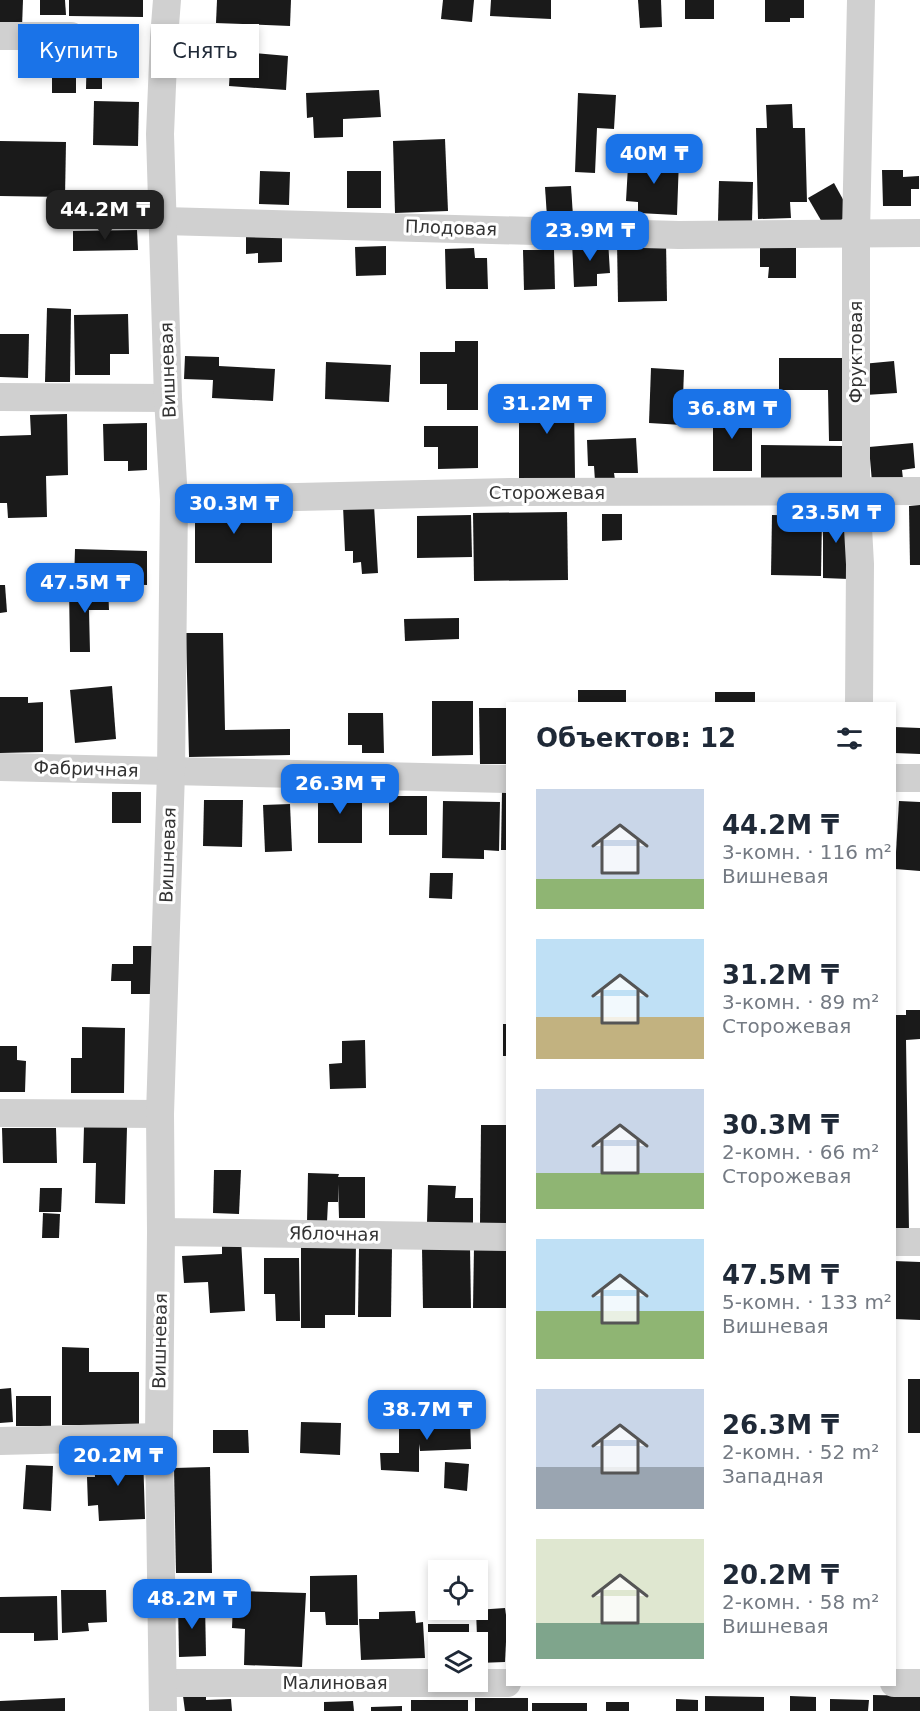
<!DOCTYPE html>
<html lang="ru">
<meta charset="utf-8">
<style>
:root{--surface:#fff;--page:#f2f2f3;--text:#1f2937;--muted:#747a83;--accent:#1a73e8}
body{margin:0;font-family:"DejaVu Sans",sans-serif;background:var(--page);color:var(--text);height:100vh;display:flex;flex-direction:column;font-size:22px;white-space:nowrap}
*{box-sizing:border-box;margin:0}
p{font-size:20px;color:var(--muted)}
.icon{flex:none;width:33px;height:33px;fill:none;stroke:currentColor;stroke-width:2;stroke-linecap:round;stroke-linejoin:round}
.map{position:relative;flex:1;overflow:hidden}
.side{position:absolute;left:506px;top:702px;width:390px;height:984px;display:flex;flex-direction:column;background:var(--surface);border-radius:0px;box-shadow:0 3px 9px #0003}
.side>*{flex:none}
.banner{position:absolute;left:18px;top:24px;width:398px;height:54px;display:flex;gap:12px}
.tools{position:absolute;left:428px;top:1560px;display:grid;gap:12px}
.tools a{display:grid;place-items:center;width:60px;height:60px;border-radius:0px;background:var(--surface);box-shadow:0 3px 9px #0003;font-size:30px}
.price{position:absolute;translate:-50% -51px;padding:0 14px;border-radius:12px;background:var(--accent);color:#fff;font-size:20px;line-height:39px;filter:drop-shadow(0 2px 3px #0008)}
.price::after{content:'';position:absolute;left:50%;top:36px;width:18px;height:14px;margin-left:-9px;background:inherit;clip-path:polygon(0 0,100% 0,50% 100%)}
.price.on{background:#222;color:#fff}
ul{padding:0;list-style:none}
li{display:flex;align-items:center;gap:18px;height:150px;padding:0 30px}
li span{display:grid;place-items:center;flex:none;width:168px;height:120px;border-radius:0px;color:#555}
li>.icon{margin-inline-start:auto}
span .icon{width:72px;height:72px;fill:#fffc;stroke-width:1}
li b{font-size:26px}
h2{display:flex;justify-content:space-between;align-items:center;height:72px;padding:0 30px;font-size:26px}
.tag{padding:0 21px;border-radius:0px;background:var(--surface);box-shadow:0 3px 9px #0003;font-size:21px;line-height:54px}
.tag.on{background:var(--accent);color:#fff}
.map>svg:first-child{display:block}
.building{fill:#1a1a1a}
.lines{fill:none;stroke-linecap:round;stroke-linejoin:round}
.street{stroke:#d0d0d0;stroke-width:28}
.labels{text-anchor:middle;stroke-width:6;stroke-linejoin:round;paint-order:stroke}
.street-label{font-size:18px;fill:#333;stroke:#fff}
</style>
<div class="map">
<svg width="920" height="1711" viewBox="0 0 920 1711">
<rect width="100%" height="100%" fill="#fff"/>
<!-- building -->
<g class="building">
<path d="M0,0H23L22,27L0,26Z"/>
<path d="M40,0H65L66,15H40Z"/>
<path d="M69,0H143V17L69,16Z"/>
<path d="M217,0H291L290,26L216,23Z"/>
<path d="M443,0H474L472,22L441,19Z"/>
<path d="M491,0H551V19L490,16Z"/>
<path d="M638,0H661L662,27L640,28Z"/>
<rect x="685" y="0" width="29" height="19"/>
<path d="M765,0H804V18H790V22H765Z"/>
<path d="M127,33V60L106,61L105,34Z"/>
<path d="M87,44H102V89H86Z"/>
<rect x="52" y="53" width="24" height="40"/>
<path d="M253,53L288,56L286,90L229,86L230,68L252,70Z"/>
<path d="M379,90L381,117L343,119V137L314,138L313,117L307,118L306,93Z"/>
<path d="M578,93L616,95L614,129L597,128L595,173L575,172Z"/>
<path d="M94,101L139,102L138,146L93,145Z"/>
<path d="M792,104L793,128H805L807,202H790L791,218L758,219L756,128H767L766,105Z"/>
<path d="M445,139L448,211L395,213L393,141Z"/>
<path d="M0,141L66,142L65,197L0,196Z"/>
<path d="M637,157L679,159L677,215L638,213V202L626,201L628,166H637Z"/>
<path d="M882,170H903V177L919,176V189H911V206H883Z"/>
<path d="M260,171L290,172L289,205L259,204Z"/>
<rect x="347" y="171" width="34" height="37"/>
<path d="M719,181L753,182L752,222L718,221Z"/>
<path d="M834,183L851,214L826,229L808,198Z"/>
<path d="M571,186L573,216L547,217L545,187Z"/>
<path d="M282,229V262L258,263V253L246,254V230Z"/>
<path d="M137,230L138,250L73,251V231Z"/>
<path d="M608,240L610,273L597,274V286L574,287L572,241Z"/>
<path d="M617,241H666L667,301L618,302Z"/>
<path d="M760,245H796V278H768L769,267H760Z"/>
<path d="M386,246V275L356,276L355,247Z"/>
<path d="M474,248L475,258H487L488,289H446L445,249Z"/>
<path d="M523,250H554L555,289L524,290Z"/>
<path d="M47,308L71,309L70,382H45Z"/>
<path d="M128,314L129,354H110V375H75L74,315Z"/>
<path d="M0,334H29L28,378L0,377Z"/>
<path d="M455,341H478V410H447V384H420V352H455Z"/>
<path d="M185,356L219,357V366L275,369L273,401L212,398L213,380L184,379Z"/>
<path d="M779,358H852V441H829L828,390H779Z"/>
<path d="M894,361L897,393L865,395L862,364Z"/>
<path d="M326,362L391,365L389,402L325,399Z"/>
<path d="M651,368L684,370L682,425L649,423Z"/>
<path d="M533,386H567V404L574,403L575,478H519V405H533Z"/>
<rect x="713" y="410" width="39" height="61"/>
<path d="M67,414L68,475L46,476L47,517L8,518L7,503H0V436L31,435L30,415Z"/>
<path d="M147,423V470L128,471V461H104L103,424Z"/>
<path d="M424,426H478V468L438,469V447H424Z"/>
<path d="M636,438L638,473H614L615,480L595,481L594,466H588L587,440Z"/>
<path d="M913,443L915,468L902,470L903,479L872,482L869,447Z"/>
<path d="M761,445L842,446V485H761Z"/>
<path d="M374,505L378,573L362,574L361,562L353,563V551H345L343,506Z"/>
<path d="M920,505V565H910L909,506Z"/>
<rect x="195" y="507" width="77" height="56"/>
<path d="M823,509H849V579L823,578Z"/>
<path d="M567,512L568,580L474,581L473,513Z"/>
<path d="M602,514H622V540L602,541Z"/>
<path d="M471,515L472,557L417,558V516Z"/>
<path d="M772,515L822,516L821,576L771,575Z"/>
<path d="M75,549L147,551V585L74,583Z"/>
<path d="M0,585H5L7,612L0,613Z"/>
<path d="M108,586L109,610H89L90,652H70L69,587Z"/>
<path d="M459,618V639L405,641L404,619Z"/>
<path d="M186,633H223L225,730L290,729V755L189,757Z"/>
<path d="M112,686L116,739L75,743L70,690Z"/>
<rect x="578" y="690" width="48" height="14"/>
<rect x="715" y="692" width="40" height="12"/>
<path d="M0,697H28V703L43,702V752L0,753Z"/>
<path d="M432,701H473V755L432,756Z"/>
<path d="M479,708H507V764H480Z"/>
<path d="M348,713H383L384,753H362V745H348Z"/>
<path d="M894,727L920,728V754L894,753Z"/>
<path d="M318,787L362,788V843H318Z"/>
<rect x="112" y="792" width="29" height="31"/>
<path d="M502,792H507V850H501Z"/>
<rect x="389" y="796" width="38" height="39"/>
<path d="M204,800H243L242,847L203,846Z"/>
<path d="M443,801L500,802L499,851L484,850V859L442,858Z"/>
<path d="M899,801L920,802V871L895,869Z"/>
<path d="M290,804L292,851L265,852L263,805Z"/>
<path d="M430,873H453L452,899L429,898Z"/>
<path d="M133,946H155V994H131V981H111L112,964H133Z"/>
<path d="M906,1010H920V1039L906,1040L909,1231H894V1015H906Z"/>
<rect x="503" y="1024" width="4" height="32"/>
<path d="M82,1027L125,1028L124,1093H71V1058H82Z"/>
<path d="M365,1040L366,1088L330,1089L329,1064L342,1063V1041Z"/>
<path d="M0,1046H17V1060L26,1061L25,1092H0Z"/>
<path d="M481,1125H507V1223H480Z"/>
<path d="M84,1126L127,1127L125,1204L95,1203L96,1163H83Z"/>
<path d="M2,1128H56L57,1163H3Z"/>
<path d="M214,1170H241L239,1214L213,1213Z"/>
<path d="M308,1173L339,1174L338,1177H365V1218H339L338,1184V1202H328L327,1222H307Z"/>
<path d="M428,1185L456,1186L455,1198H473V1224L427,1223Z"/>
<path d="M40,1188H62L61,1212H39Z"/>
<path d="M43,1213L60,1214L59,1238H42Z"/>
<path d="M241,1239L245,1311L210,1313L208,1282L184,1283L182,1256L222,1254V1241Z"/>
<path d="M301,1242H356L355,1315H325V1328H301Z"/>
<path d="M359,1247H392L391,1317H358Z"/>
<path d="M470,1247L471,1308H423L422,1248Z"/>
<path d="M474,1247L507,1248V1308H473Z"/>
<path d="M264,1258H299L300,1321H276L275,1294H264Z"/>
<path d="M894,1261L920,1262V1320L894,1319Z"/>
<path d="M62,1347L89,1348V1372H139V1425H62Z"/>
<rect x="908" y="1379" width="12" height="54"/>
<path d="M11,1388L13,1422L0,1423V1389Z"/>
<rect x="16" y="1396" width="35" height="30"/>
<path d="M470,1416L471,1449L420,1451L419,1444V1472L381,1470L380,1453H399V1423H419V1418Z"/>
<path d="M301,1422L341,1423L340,1455L300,1453Z"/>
<path d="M213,1430H248L249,1453H213Z"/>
<path d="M143,1454L145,1519L99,1521L98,1505L88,1506L87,1477H95L94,1456Z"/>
<path d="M445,1462L469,1464L467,1491L444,1488Z"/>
<path d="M26,1465L53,1466L51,1511L23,1509Z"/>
<path d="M210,1467L212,1573H176L174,1468Z"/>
<path d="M357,1575L358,1625H326L325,1612H310V1576Z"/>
<path d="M61,1590H106L107,1622L88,1623L89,1631L62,1633Z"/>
<path d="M241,1591L306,1593L302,1667L244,1665L245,1629L232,1628L233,1603H241Z"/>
<path d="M57,1596L58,1640L34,1641V1633H0V1597Z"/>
<path d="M178,1603H205L206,1656L179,1657Z"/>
<path d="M505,1608L507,1622L505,1662L478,1663L476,1610Z"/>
<path d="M415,1611L416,1623L423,1622L425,1658L361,1660L359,1619H379V1612Z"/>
<path d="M428,1624H469V1642H438V1662H428Z"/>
<path d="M206,1694V1700L231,1699L232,1711H185L183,1696Z"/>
<path d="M873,1695L920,1696V1711H873Z"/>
<path d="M705,1696L764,1697V1711H705Z"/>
<path d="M790,1696L816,1697V1711H790Z"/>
<path d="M65,1698V1711H0V1701Z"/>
<rect x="475" y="1698" width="53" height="13"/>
<path d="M676,1699L698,1700V1711H676Z"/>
<path d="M830,1699L869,1700L868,1711H830Z"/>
<rect x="411" y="1700" width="57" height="11"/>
<path d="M353,1701L354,1711H324V1702Z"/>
<rect x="606" y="1702" width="23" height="9"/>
<rect x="532" y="1703" width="55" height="8"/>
<path d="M402,1706V1711H371V1707Z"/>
</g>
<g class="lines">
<!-- street -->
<g class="street">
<path d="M0,36H71"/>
<path d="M163,221L679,235L920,233"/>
<path d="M0,397L168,398"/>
<path d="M174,500L512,492L920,491"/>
<path d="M859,704L860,564L856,492V232L861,0"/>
<path d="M0,767L507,779"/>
<path d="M894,778H920"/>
<path d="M0,1113L160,1114"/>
<path d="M161,1232L507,1237"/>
<path d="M894,1242H920"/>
<path d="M0,1441L159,1437"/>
<path d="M163,1683H507"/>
<path d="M894,1683H920"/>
<path d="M163,1711L159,1437L161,1232L160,1114L171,772L174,500L168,398L160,134L164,38L167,0"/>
</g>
</g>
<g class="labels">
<!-- street labels -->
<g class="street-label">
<text transform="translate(451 228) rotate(2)" y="6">Плодовая</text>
<text transform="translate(856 352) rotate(-90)" y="6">Фруктовая</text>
<text transform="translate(168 370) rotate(-92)" y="6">Вишневая</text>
<text x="547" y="499">Сторожевая</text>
<text transform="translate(86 769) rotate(2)" y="6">Фабричная</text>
<text transform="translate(168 855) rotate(-88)" y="6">Вишневая</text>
<text transform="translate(334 1234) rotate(1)" y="6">Яблочная</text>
<text transform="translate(160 1341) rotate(-89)" y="6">Вишневая</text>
<text x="335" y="1689">Малиновая</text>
</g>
</g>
</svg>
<div class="tools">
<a><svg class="icon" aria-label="locate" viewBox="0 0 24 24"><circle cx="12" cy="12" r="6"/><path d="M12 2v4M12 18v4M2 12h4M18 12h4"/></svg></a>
<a><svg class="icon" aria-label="layers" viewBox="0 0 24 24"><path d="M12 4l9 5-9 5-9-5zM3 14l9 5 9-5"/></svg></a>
</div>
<b class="price" style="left:654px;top:185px">40M ₸</b>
<b class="price on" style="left:105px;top:241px">44.2M ₸</b>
<b class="price" style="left:590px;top:262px">23.9M ₸</b>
<b class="price" style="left:547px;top:435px">31.2M ₸</b>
<b class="price" style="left:732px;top:440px">36.8M ₸</b>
<b class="price" style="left:234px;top:535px">30.3M ₸</b>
<b class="price" style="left:836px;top:544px">23.5M ₸</b>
<b class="price" style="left:85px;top:614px">47.5M ₸</b>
<b class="price" style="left:340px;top:815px">26.3M ₸</b>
<b class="price" style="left:427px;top:1441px">38.7M ₸</b>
<b class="price" style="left:118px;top:1487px">20.2M ₸</b>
<b class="price" style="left:192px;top:1630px">48.2M ₸</b>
<div class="banner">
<a class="tag on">Купить</a>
<a class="tag">Снять</a>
</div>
<section class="side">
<h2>Объектов: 12<svg class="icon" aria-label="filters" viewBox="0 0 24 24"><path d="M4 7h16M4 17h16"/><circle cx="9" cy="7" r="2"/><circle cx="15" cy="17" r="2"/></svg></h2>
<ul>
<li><span style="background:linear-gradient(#c9d6e8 75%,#8fb573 0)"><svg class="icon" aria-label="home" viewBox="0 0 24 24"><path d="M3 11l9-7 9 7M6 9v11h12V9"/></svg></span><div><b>44.2M ₸</b><p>3-комн. · 116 m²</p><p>Вишневая</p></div></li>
<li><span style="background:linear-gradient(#bfe0f5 65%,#c2b280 0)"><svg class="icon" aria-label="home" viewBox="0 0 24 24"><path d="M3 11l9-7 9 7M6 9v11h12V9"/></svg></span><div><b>31.2M ₸</b><p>3-комн. · 89 m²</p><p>Сторожевая</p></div></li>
<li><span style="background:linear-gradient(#c9d6e8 70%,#8fb573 0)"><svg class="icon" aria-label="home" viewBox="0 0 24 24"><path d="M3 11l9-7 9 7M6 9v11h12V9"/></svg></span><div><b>30.3M ₸</b><p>2-комн. · 66 m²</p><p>Сторожевая</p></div></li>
<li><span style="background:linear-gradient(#bfe0f5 60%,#8fb573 0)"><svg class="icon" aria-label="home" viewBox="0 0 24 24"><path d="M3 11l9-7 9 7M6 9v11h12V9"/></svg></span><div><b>47.5M ₸</b><p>5-комн. · 133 m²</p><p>Вишневая</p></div></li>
<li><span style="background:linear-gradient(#c9d6e8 65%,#9aa5b1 0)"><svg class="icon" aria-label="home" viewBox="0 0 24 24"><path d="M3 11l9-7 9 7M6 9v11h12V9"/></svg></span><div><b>26.3M ₸</b><p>2-комн. · 52 m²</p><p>Западная</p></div></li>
<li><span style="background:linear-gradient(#dfe7d0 70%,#7fa58c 0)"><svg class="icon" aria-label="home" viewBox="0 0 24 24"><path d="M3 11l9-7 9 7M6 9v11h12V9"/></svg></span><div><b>20.2M ₸</b><p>2-комн. · 58 m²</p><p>Вишневая</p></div></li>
</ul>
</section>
</div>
